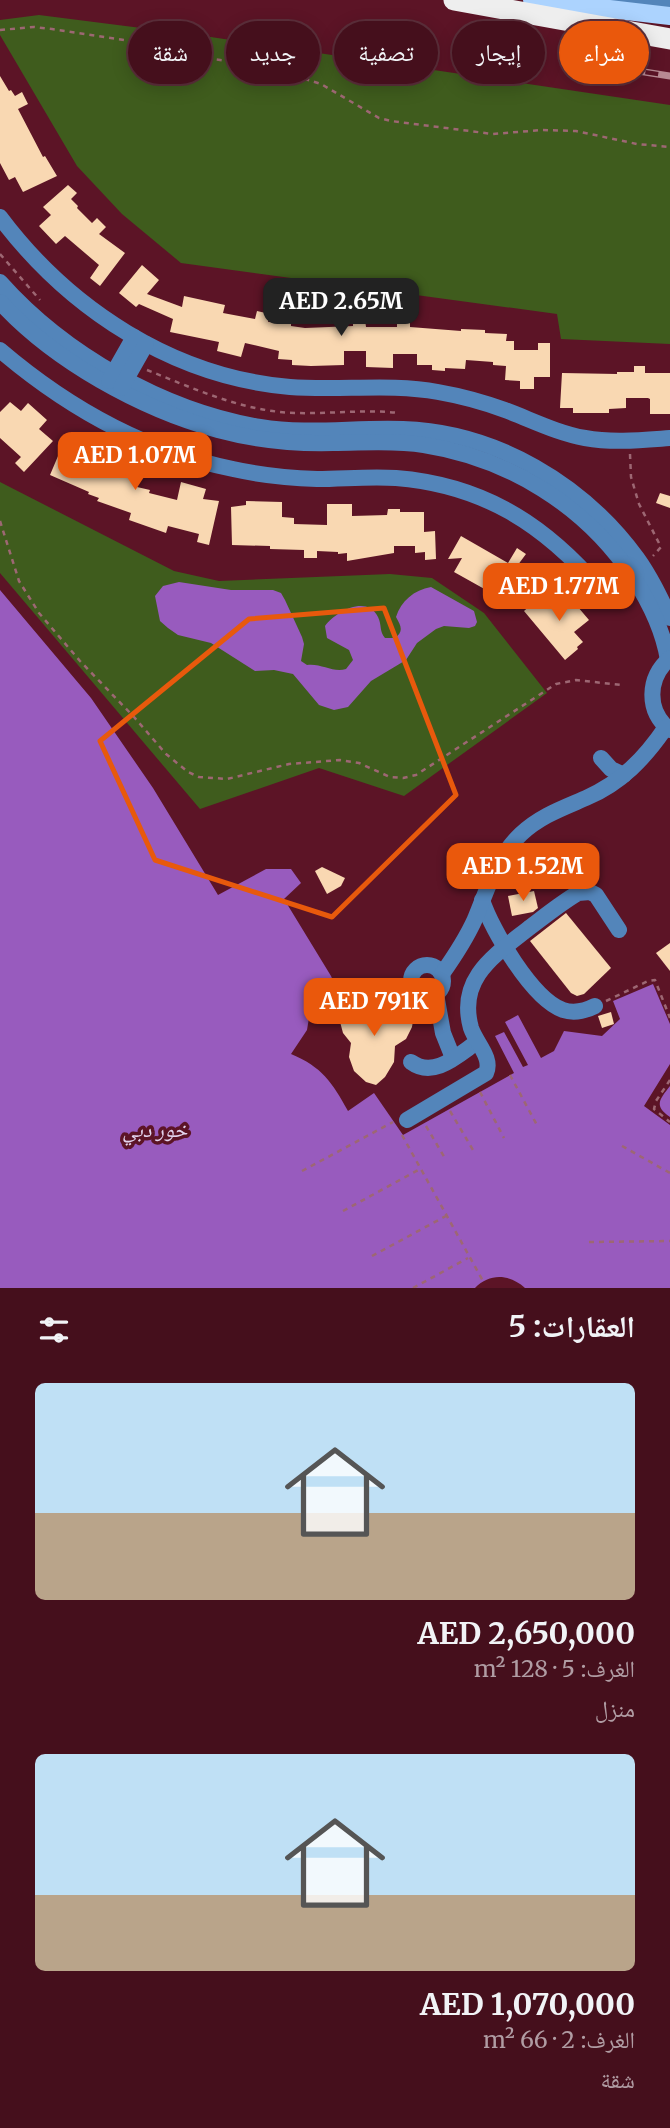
<!DOCTYPE html>
<html lang="ar">
<meta charset="utf-8">
<style>
:root{--surface:#450f1c;--page:#4c1825;--text:#f1f3f6;--muted:#b09ca3;--line:#5d2f3b;--accent:#ea580c}
body{margin:0;font-family:Merriweather,"Noto Naskh Arabic",serif;background:var(--page);color:var(--text);direction:rtl;height:100vh;display:flex;flex-direction:column;font-size:26px;white-space:nowrap}
*{box-sizing:border-box;margin:0}
p{font-size:23px;color:var(--muted)}
.icon{flex:none;width:38px;height:38px;fill:none;stroke:currentColor;stroke-width:2;stroke-linecap:round;stroke-linejoin:round}
.map{position:relative;height:1288px;overflow:hidden;direction:ltr}
.details{display:flex;flex-direction:column;background:var(--surface);flex:1}
.details>*{flex:none}
.hud{position:absolute;left:21px;top:21px;width:628px;height:63px;direction:rtl;display:flex;gap:14px}
.price{position:absolute;translate:-50% -60px;padding:0 16px;border-radius:14px;background:var(--accent);color:#fff;font-size:23px;line-height:46px;filter:drop-shadow(0 2px 4px #0008)}
.price::after{content:'';position:absolute;left:50%;top:42px;width:21px;height:16px;margin-left:-10px;background:inherit;clip-path:polygon(0 0,100% 0,50% 100%)}
.price.active{background:#222;color:#fff}
ul{padding:0;list-style:none}
li{display:grid;align-content:center;gap:14px;height:371px;padding:0 35px}
li span{display:grid;place-items:center;height:217px;border-radius:10px;color:#555}
li>.icon{margin-inline-start:auto}
span .icon{width:126px;height:126px;fill:#fffc;stroke-width:1}
li b{font-size:30px}
h2{display:flex;justify-content:space-between;align-items:center;height:84px;padding:0 35px;font-size:30px}
.chip{padding:0 24px;border-radius:32px;background:var(--surface);box-shadow:0 4px 18px #0003,0 0 0 2px var(--line);font-size:24px;line-height:63px}
.chip.active{background:var(--accent);color:#fff}
.map>svg:first-child{display:block}
.green{fill:#3f5c1d}
.water{fill:#985bbe}
.building{fill:#f9d8b2}
.lines{fill:none;stroke-linecap:round;stroke-linejoin:round}
.path{stroke:#9d6773;stroke-width:2.5;stroke-dasharray:5 5;stroke-linecap:butt}
.minor{stroke:#5385ba;stroke-width:16}
.major{stroke:#acd3fe;stroke-width:18}
.highway{stroke:#eee;stroke-width:21}
.rail-casing{stroke:#b88a93;stroke-width:7}
.rail{stroke:#5c1426;stroke-width:4.5;stroke-dasharray:13;stroke-linecap:butt}
.marked{fill:none;stroke:#e8590c;stroke-width:5;stroke-linejoin:round}
.labels{text-anchor:middle;stroke-width:7;stroke-linejoin:round;paint-order:stroke}
.water-label{font-size:21px;font-style:italic;fill:#e3d4ee;stroke:#5c1426}
</style>
<div class="map">
<svg width="670" height="1288" viewBox="0 0 670 1288">
<rect width="100%" height="100%" fill="#5c1426"/>
<!-- green -->
<g class="green">
<path d="M39,15L204,36L670,105V344L561,339L557,314L181,263L122,214L77,166L0,35V20Z"/>
<path d="M0,482L174,571L219,581L390,574L432,578L484,613L547,693L404,796L319,768L200,809L0,573Z"/>
</g>
<!-- water -->
<g class="water">
<path d="M179,582L231,590H273L281,593L285,600L302,637L304,644L301,661L307,665C321,663 333,673 346,669L353,660L349,650L327,638L325,626C335,612 367,594 378,617C382,625 379,631 385,638H395C404,631 401,626 396,617C401,601 414,590 431,587L474,611L477,622L475,626L469,628L444,626L436,629L417,643L406,660L371,681L348,707L334,710L319,705L293,674L274,670L255,671L211,643L178,635L168,628L160,621L155,596L163,586Z"/>
<path d="M0,590L91,698L153,788L218,895L266,869H291L301,883L284,899L331,976C337,988 338,998 328,1008L310,1012L307,1030L291,1054C322,1067 332,1082 348,1111L374,1093L403,1135L514,1073L495,1036L504,1032L523,1067L528,1065L505,1022L518,1015L541,1058L554,1051L564,1031L602,1036L620,1019L613,1001L653,984L670,1024V1064L644,1106L670,1125V1288H525C509,1274 490,1273 475,1288H0Z"/>
<path d="M670,1086V1117C654,1106 659,1100 670,1086Z"/>
</g>
<!-- building -->
<g class="building">
<path d="M0,76L9,91L11,90L15,96L22,92L28,104L18,109L43,157L45,156L57,176L23,192L15,177L9,180L0,163Z"/>
<path d="M68,185L77,193L71,199L78,206L77,208L92,223L97,218L106,227L99,234L125,253L100,286L90,278L99,265L65,236L56,244L39,226L51,215L43,207Z"/>
<path d="M142,265L159,280L147,294L182,307L184,296L225,305L223,313L255,319L257,311L270,314L268,322L291,323V326L305,328L353,326V319H365L366,327H397V320H410V327L461,331V329L485,330V333L507,334L506,341H514V350H538V343H550V377H534V389H520V381L505,380L506,366L493,365V362L466,360L465,369L445,368V371L432,370V365H417V354H393V368L366,367V351H344V365L311,366L292,365V360L278,359L279,351L245,343L241,357L217,351L219,342L170,332L173,319L139,304L136,307L119,293Z"/>
<path d="M634,366H645V373H670V414H650V399L648,398H626V408L609,409V413H573V408H560L562,373L617,374V372H634Z"/>
<path d="M10,402L21,411L28,403L47,420L39,429L53,441L24,472L15,463L21,457L0,438V412Z"/>
<path d="M81,440L112,455L110,460L142,468L137,487L150,490L149,493L177,500L181,482L206,489L203,499L219,501L209,545L197,542L199,534L168,526L166,533L129,520L131,513L97,501L99,498L88,494L89,492L50,475L61,449L64,451L68,441L79,445Z"/>
<path d="M660,493L670,496V508L656,503Z"/>
<path d="M246,501L282,502V517L294,518V524L327,525V504H352V516L387,515L388,509H400V512H424V532L435,531L436,559L425,560V552L415,553V546H394V553L347,561V553L338,554V552L317,551V558H304V550L270,549V546L232,545L231,507L246,505Z"/>
<path d="M461,536L508,563L517,548L526,554L500,589L492,584L488,591L454,572L462,558L448,559Z"/>
<path d="M566,593L589,620L574,632L583,642L577,647L578,649L565,660L524,611L533,603L535,606L545,597L552,604Z"/>
<path d="M540,866L544,885L531,887L527,869Z"/>
<path d="M322,867L345,878L341,886L327,894L315,871Z"/>
<path d="M534,891L538,908L533,912L512,916L508,896Z"/>
<path d="M566,913L611,968L584,994L577,996L571,993L530,941Z"/>
<path d="M670,943V971L656,953Z"/>
<path d="M365,1004L373,1008H399L414,1015L412,1027L406,1039L395,1046L394,1062L385,1077L376,1085L366,1082L354,1071L349,1057L351,1043L343,1033L339,1018L340,1011L345,1006Z"/>
<path d="M611,1012L614,1024L602,1028L598,1016Z"/>
</g>
<g class="lines">
<!-- path -->
<g class="path">
<path d="M0,30L34,27L52,29L144,43L198,57L263,66L321,84L379,118L391,121L493,134L542,130L576,131L637,144L670,147"/>
<path d="M0,254L40,300"/>
<path d="M147,370C195,389 244,412 297,413C331,414 365,409 399,413"/>
<path d="M630,454L631,477L639,504L661,547L653,556"/>
<path d="M0,521L19,581L39,613L80,661L134,717L166,754L188,772L199,777L227,779L289,764L340,760L359,763L390,777L403,778L416,775L556,684L576,680L621,685"/>
<path d="M606,1001L648,981L655,980L670,1018"/>
<path d="M510,1075L538,1127"/>
<path d="M670,1080L656,1101L654,1109L670,1122"/>
<path d="M480,1092L504,1138"/>
<path d="M450,1111L473,1150"/>
<path d="M426,1126L446,1160"/>
<path d="M402,1135L483,1281"/>
<path d="M622,1146L670,1173"/>
<path d="M302,1171L393,1122"/>
<path d="M343,1211L420,1169"/>
<path d="M589,1242L670,1241"/>
<path d="M372,1256L446,1216"/>
<path d="M413,1288L468,1258"/>
</g>
<!-- minor -->
<g class="minor">
<path d="M604,1L670,4"/>
<path d="M0,217C69,309 173,377 290,387C339,391 390,383 438,392C461,396 483,402 505,410C532,420 557,433 585,438C613,443 642,440 670,438"/>
<path d="M0,282C64,354 164,411 260,427C308,435 355,427 403,429C496,432 583,484 637,558C650,576 660,597 670,618"/>
<path d="M0,302C54,361 141,409 218,430C255,440 294,444 333,443C363,443 394,440 424,445C508,458 585,505 633,577C650,603 663,629 668,660"/>
<path d="M0,350C68,408 145,451 233,469C260,475 289,478 317,479C343,479 370,476 396,478C483,485 544,524 599,588"/>
<path d="M109,381L134,337"/>
<path d="M121,388L146,344"/>
<path d="M670,658C647,678 646,711 670,730"/>
<path d="M601,758L611,769L624,775"/>
<path d="M482,900C492,930 532,999 563,1010C575,1014 585,1011 595,1006"/>
<circle cx="427" cy="981" r="16"/>
<path d="M442,974C454,957 466,939 475,919C488,888 496,858 521,834C540,816 563,808 586,798C621,783 645,758 666,727"/>
<path d="M436,994L443,1033L453,1058"/>
<path d="M411,1062C434,1079 458,1055 477,1042"/>
<path d="M407,1120L486,1073C493,1058 476,1043 471,1028C457,978 495,955 529,928C545,916 561,903 578,893L590,892L596,895L619,930"/>
</g>
<!-- major -->
<path class="major" d="M532,0L670,16"/>
<!-- highway -->
<path class="highway" d="M454,0L670,39"/>
<!-- rail casing -->
<g class="rail-casing">
<path id="rail" d="M594,64L670,76"/>
</g>
<!-- rail -->
<use href="#rail" class="rail"/>
</g>
<!-- marked area -->
<path class="marked" d="M384,608L456,795L332,917L155,860L100,741L249,619Z"/>
<g class="labels">
<!-- water labels -->
<g class="water-label">
<text x="155" y="1137">خور دبي</text>
</g>
</g>
</svg>
<b class="price active" style="left:341px;top:338px">AED 2.65M</b>
<b class="price" style="left:135px;top:492px">AED 1.07M</b>
<b class="price" style="left:559px;top:623px">AED 1.77M</b>
<b class="price" style="left:523px;top:903px">AED 1.52M</b>
<b class="price" style="left:374px;top:1038px">AED 791K</b>
<div class="hud">
<a class="chip active">شراء</a>
<a class="chip">إيجار</a>
<a class="chip">تصفية</a>
<a class="chip">جديد</a>
<a class="chip">شقة</a>
</div>
</div>
<section class="details">
<h2>العقارات: 5<svg class="icon" aria-label="filters" viewBox="0 0 24 24"><path d="M4 7h16M4 17h16"/><circle cx="9" cy="7" r="2"/><circle cx="15" cy="17" r="2"/></svg></h2>
<ul>
<li><span style="background:linear-gradient(#bfe0f5 60%,#b9a48a 0)"><svg class="icon" aria-label="home" viewBox="0 0 24 24"><path d="M3 11l9-7 9 7M6 9v11h12V9"/></svg></span><div><b>AED 2,650,000</b><p>الغرف: 5 · 128 m²</p><p>منزل</p></div></li>
<li><span style="background:linear-gradient(#bfe0f5 65%,#b9a48a 0)"><svg class="icon" aria-label="home" viewBox="0 0 24 24"><path d="M3 11l9-7 9 7M6 9v11h12V9"/></svg></span><div><b>AED 1,070,000</b><p>الغرف: 2 · 66 m²</p><p>شقة</p></div></li>
</ul>
</section>
